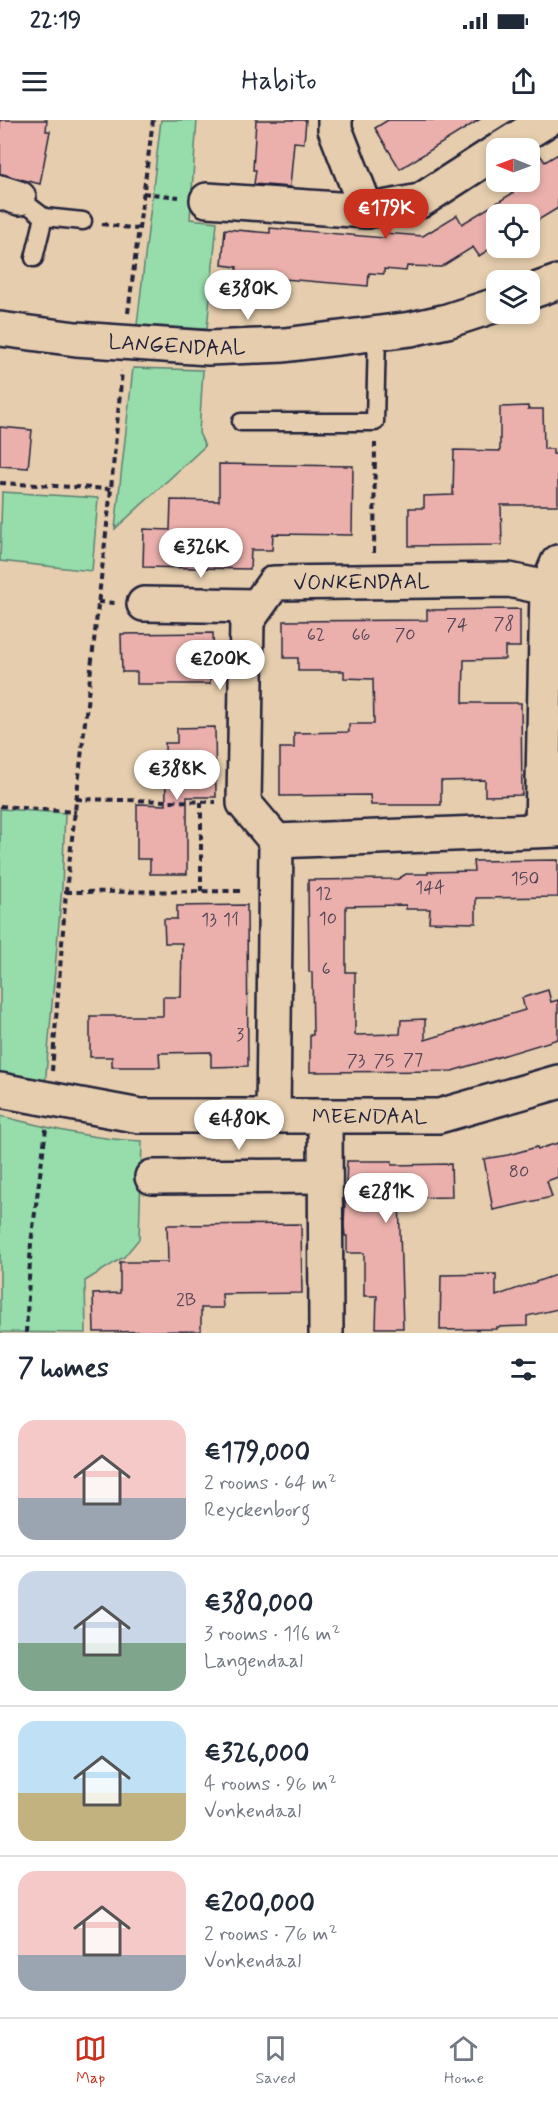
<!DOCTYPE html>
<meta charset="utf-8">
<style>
:root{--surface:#fff;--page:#f6f6f7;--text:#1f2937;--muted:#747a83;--line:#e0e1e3;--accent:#c8321e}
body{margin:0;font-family:Mynerve,sans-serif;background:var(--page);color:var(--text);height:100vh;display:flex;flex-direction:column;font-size:22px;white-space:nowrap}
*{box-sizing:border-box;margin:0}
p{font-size:20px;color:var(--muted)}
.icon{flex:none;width:33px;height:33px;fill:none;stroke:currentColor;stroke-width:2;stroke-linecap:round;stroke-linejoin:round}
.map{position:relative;height:1213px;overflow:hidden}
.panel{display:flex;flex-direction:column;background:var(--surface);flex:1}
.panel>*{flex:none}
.needle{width:39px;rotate:271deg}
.fabs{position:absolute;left:486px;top:18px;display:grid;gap:12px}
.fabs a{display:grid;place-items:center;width:54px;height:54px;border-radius:12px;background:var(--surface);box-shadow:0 3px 9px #0003;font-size:30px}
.price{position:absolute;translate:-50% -51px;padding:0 14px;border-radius:21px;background:#fff;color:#222;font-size:20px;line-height:39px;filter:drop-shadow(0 2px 3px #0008)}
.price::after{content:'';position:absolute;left:50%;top:36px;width:18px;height:14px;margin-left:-9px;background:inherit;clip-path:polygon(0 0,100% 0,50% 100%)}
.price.selected{background:var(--accent);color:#fff}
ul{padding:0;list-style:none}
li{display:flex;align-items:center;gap:18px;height:150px;padding:0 18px}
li+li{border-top:2px solid var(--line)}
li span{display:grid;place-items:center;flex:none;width:168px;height:120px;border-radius:18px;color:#555}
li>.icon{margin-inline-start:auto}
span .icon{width:72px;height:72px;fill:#fffc;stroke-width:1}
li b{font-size:26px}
h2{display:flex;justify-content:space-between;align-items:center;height:72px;padding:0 18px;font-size:26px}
.status{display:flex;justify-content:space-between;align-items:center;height:42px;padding:0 30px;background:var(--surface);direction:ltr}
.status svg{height:16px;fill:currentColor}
header{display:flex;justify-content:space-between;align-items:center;height:78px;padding:0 18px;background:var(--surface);font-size:27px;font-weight:600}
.dock{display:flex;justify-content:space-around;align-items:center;height:84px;border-top:2px solid var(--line);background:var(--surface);font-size:16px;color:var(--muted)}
.dock a{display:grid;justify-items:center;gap:3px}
.dock .selected{color:var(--accent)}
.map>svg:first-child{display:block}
.green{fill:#96ddab;stroke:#5c8073;stroke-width:1.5}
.building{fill:#ebb0ac;stroke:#22223b;stroke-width:1.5}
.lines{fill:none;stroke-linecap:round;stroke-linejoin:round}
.lane-casing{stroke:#22223b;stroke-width:21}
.street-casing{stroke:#22223b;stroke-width:38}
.secondary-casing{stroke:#22223b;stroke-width:38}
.path{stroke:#22223b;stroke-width:4;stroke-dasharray:6 4.5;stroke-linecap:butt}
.lane{stroke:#e5cdad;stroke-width:16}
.street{stroke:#e5cdad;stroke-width:33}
.secondary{stroke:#e5cdad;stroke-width:33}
.labels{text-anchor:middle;stroke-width:4.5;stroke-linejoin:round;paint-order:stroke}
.number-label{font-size:18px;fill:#544657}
.street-label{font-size:21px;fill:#22223b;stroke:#e5cdad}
</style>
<div class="status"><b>22:19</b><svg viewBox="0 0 49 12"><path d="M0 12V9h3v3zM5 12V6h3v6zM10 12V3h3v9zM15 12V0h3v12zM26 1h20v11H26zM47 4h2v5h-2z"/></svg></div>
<header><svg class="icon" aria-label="menu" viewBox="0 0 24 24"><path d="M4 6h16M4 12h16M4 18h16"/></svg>Habito<svg class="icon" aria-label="share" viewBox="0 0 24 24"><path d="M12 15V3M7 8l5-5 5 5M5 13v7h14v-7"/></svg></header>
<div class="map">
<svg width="558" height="1213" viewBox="0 0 558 1213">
<rect width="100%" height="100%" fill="#e5cdad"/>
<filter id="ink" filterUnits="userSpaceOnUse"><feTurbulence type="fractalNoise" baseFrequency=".0167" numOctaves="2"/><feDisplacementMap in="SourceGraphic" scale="12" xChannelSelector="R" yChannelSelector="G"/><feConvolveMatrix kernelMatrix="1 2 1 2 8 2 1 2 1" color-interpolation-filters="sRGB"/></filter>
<g filter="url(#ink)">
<!-- green -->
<g class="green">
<path d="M161,0H197L190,99L217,102L207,209L137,205Z"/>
<path d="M133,248L203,250L199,313L205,326L115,409Z"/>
<path d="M2,372L98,378L92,451L0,441Z"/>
<path d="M0,689L65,693L62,767L45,966L0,955Z"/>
<path d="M0,996C46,1007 94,1020 142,1021L139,1119L124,1137L85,1161L86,1213L0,1212Z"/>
</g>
<!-- building -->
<g class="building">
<path d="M0,0H47L46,11H50L40,64L0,54Z"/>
<path d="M256,0H306L304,23L294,22L290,67L254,64L256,50H253Z"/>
<path d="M388,0H479L400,49L375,8Z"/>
<path d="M536,29L545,42L558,34V88L530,105V94H496V125L479,136L473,127L441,147L407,146L406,151L384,149V154L369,153L368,166L236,155L237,147L222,145L225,109L270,113V108L384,118V113L423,116L457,95L462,104L513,73L506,62H530V33Z"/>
<path d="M528,286V289H543L544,329H553V334H558V385H501L502,425L409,426V388H424V376L453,375L454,330L500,331V287Z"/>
<path d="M0,307L32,310L28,348L0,346Z"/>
<path d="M219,344L353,346L352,415L273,414L272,430H251L250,449L143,447L144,409L170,410L171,380L219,381Z"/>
<path d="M520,489V527H505V539L464,540L463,583H521L522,675L485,676V660L441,661V685H371L370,675L280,676V628H294V613L349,612V604H374L373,559L344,558V551H298V538H284V501L427,500V490Z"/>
<path d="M213,513L214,550H210V564H137V552H122L121,514Z"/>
<path d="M215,607L216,677H187V754H150V739H137V684L166,685L165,623H177V608Z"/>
<path d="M558,740V777L476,778V803L429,802L430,789H406V785L346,786V852H355V915L400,914L401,900L425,899V920L525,890L522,878L548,870L551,882L558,880V919L452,951L310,952V915H313L312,852H309L308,760L398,759L406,754H428V752L474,751L473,741Z"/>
<path d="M247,785L248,946L211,947V932L159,933L160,947H112V937H90V896H163V877H181L182,823H165L164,799H177V786Z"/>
<path d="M558,1023V1057L547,1061L552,1077L493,1090L484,1039L508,1035L537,1027L538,1029Z"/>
<path d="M347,1041H392V1045L451,1044L452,1077L399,1078L403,1208H376L377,1176H364V1133H347V1116H345L344,1105Z"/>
<path d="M301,1104L302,1173L222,1174L223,1188H201V1211L94,1212L93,1174L120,1173V1142H168L167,1105Z"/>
<path d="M496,1154V1176L558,1154V1189L527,1196V1206L497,1207V1209L440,1210L441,1155Z"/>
</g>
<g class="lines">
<!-- lane casing -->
<g class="lane-casing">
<g id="lane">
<path d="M19,78L44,97L83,101"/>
<path d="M34,138L44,97"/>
<path d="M241,302H375L377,214"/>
</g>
</g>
<!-- street casing -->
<g class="street-casing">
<g id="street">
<path d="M335,0V9L367,91"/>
<path d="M502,28L547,0"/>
<path d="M0,72L19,78"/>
<path d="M207,80L367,91L420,81L496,32"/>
<path d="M144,484L256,486"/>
<path d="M542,710L547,468L558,442"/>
<path d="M276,721L558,710"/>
<path id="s1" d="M0,970L140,996H439L558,962"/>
<path id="s2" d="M273,997L276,721L244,683L247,501L274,463L509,460L547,468"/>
<path d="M325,997L326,1213"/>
<path d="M152,1057L325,1056"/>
</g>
</g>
<!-- secondary casing -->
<g class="secondary-casing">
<g id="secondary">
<path d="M530,172L558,162"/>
<path id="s3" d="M0,209L76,219L208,228L284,225L411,209L447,201L496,185"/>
</g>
</g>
<!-- path -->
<g class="path">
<path d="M143,73L179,77"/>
<path d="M102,104L137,109"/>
<path d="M128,193L153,0"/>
<path d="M0,363L111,369"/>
<path d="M374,433L375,323"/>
<path d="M98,482L115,483"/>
<path d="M76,679L216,682"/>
<path d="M201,682V771"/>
<path d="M0,686L76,692"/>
<path d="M66,772L244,771"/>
<path d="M52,951L66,772L111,369L122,251"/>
<path d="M26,1213L31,1123L46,1009"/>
</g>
<!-- lane -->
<use href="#lane" class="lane"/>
<!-- street -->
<use href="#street" class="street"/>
<!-- secondary -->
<use href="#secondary" class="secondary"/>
</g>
</g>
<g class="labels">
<!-- number labels -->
<g class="number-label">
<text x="504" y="509">78</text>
<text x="457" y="510">74</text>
<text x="316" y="520">62</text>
<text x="361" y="520">66</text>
<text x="405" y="520">70</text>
<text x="525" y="764">150</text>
<text x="430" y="773">144</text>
<text x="324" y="779">12</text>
<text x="328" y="804">10</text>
<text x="209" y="805">13</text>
<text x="231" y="805">11</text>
<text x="326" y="854">6</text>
<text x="240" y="920">3</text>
<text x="413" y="945">77</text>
<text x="356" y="946">73</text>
<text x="384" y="946">75</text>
<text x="519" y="1057">80</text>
<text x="186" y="1185">2B</text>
</g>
<!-- street labels -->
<g class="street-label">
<text dy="7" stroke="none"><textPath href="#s3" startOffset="178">LANGENDAAL</textPath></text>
<text dy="7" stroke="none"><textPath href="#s2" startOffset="642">VONKENDAAL</textPath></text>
<text dy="7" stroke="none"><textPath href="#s1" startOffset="372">MEENDAAL</textPath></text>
</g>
</g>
</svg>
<div class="fabs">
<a><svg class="needle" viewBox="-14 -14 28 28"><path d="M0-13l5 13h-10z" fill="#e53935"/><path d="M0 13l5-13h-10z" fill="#747a83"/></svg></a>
<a><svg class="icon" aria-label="locate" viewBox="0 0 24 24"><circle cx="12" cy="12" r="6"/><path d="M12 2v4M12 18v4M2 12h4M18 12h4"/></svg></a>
<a><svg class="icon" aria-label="layers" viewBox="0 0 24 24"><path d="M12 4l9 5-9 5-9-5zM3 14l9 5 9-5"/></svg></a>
</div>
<b class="price selected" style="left:386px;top:120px">€179K</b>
<b class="price" style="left:248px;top:201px">€380K</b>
<b class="price" style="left:201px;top:459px">€326K</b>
<b class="price" style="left:220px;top:571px">€200K</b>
<b class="price" style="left:177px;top:681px">€388K</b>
<b class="price" style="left:239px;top:1031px">€480K</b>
<b class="price" style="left:386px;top:1104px">€281K</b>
</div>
<section class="panel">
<h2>7 homes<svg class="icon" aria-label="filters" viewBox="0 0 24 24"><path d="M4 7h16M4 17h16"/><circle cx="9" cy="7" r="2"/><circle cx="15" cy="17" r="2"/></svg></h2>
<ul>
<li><span style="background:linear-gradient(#f6c9c9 65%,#9aa5b1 0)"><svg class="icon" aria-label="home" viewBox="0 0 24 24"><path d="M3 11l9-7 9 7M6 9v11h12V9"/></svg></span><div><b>€179,000</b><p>2 rooms · 64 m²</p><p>Reyckenborg</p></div></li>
<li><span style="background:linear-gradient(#c9d6e8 60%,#7fa58c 0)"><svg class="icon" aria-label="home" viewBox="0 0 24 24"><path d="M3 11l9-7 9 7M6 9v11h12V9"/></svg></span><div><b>€380,000</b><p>3 rooms · 116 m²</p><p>Langendaal</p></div></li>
<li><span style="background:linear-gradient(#bfe0f5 60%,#c2b280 0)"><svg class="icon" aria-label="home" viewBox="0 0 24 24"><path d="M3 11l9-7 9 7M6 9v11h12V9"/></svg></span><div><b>€326,000</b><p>4 rooms · 96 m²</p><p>Vonkendaal</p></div></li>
<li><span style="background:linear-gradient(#f6c9c9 70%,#9aa5b1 0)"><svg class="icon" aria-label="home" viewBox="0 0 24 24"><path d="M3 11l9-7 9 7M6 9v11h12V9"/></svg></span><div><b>€200,000</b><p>2 rooms · 76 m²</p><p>Vonkendaal</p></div></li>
</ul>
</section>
<nav class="dock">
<a class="selected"><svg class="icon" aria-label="map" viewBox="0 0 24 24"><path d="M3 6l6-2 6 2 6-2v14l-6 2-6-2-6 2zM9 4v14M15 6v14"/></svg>Map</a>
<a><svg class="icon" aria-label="saved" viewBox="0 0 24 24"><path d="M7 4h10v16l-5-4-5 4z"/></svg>Saved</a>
<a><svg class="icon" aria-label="home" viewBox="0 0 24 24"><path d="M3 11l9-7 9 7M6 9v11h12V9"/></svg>Home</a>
</nav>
